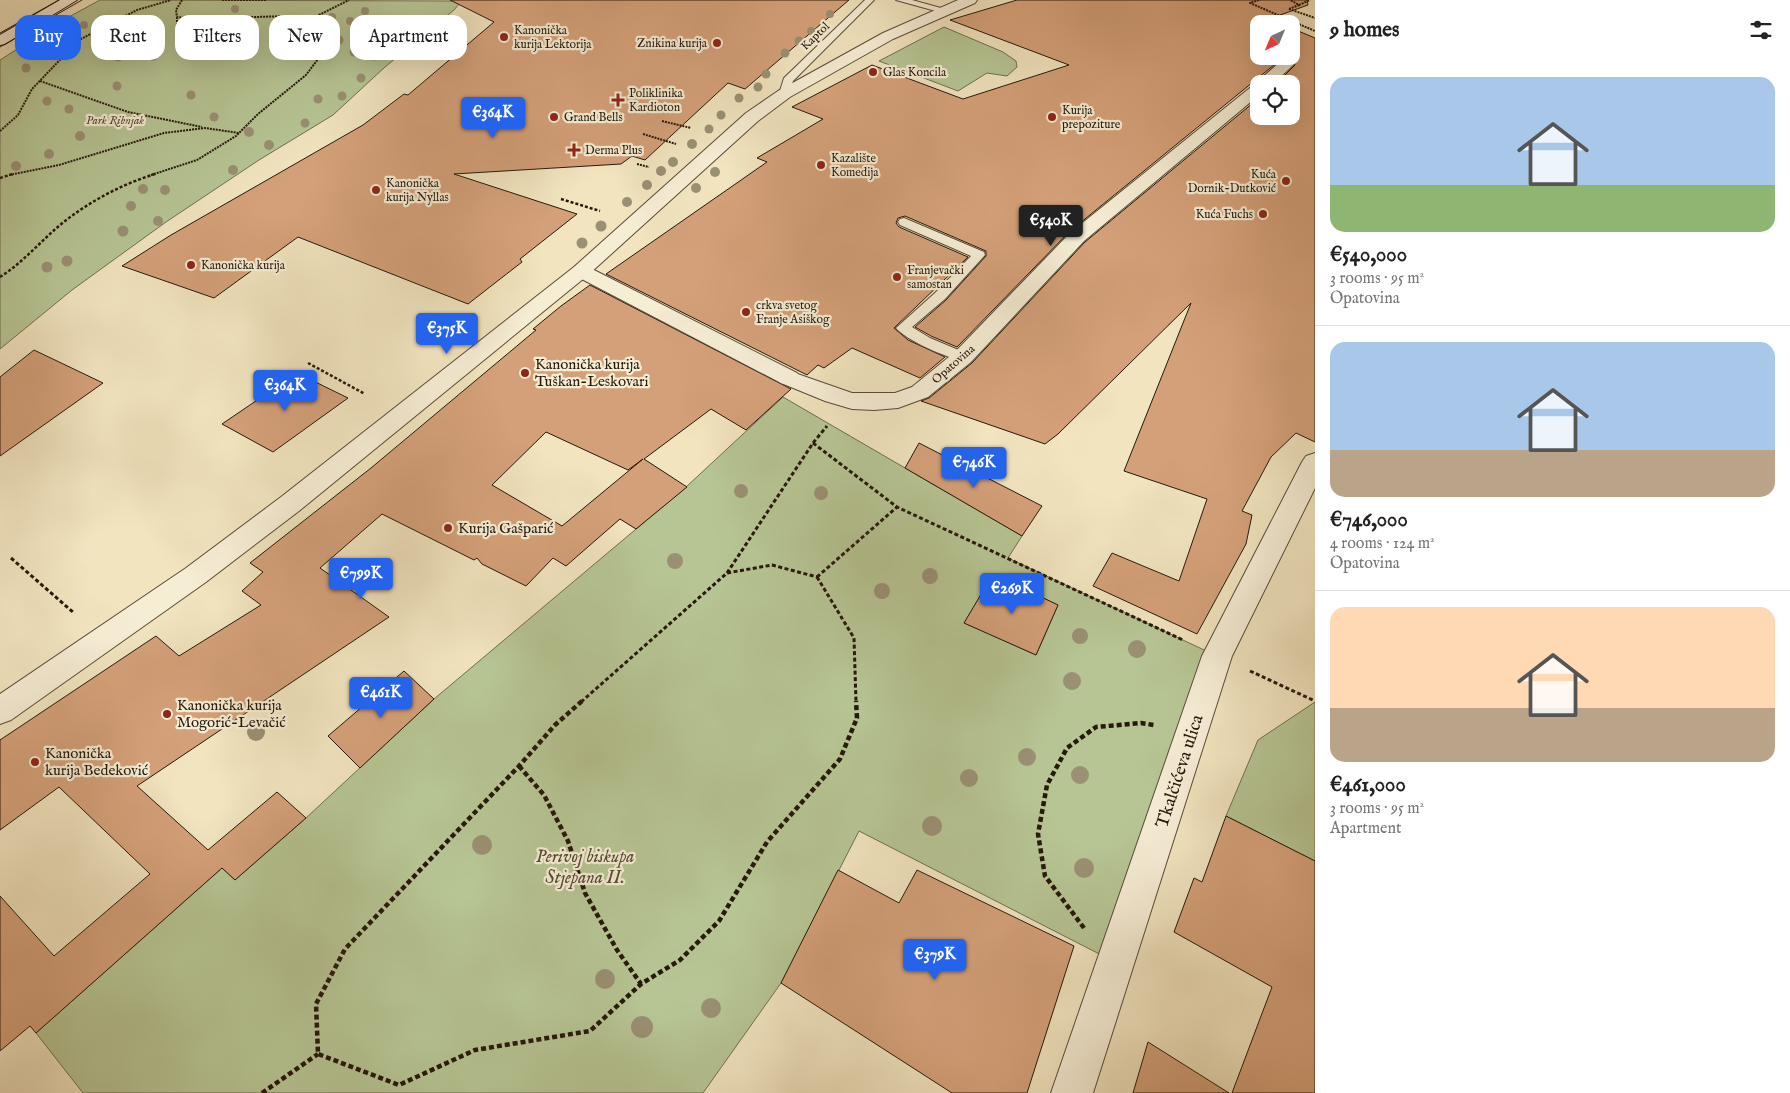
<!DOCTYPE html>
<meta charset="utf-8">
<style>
:root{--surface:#fff;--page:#f2f2f2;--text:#222;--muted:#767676;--line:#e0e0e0;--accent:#2563eb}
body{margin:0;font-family:"IM FELL English",serif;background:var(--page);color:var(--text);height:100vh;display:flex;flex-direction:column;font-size:19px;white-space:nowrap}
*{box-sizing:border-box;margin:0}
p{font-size:16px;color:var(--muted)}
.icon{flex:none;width:28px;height:28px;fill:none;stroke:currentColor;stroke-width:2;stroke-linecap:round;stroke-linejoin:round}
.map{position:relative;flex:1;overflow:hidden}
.sheet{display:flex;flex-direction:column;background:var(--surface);width:475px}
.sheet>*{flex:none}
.top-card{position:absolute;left:15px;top:15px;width:475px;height:45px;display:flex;gap:10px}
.needle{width:32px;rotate:224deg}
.controls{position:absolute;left:1250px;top:15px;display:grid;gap:10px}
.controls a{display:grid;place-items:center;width:50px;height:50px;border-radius:10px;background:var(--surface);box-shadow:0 5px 20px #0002;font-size:25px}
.price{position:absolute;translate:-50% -42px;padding:0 11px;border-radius:5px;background:var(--accent);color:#fff;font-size:16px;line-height:32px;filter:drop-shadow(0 1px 2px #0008)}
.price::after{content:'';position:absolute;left:50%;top:30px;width:15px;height:11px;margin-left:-8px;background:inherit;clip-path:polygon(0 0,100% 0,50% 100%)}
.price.on{background:#222;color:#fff}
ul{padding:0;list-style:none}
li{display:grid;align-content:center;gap:10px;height:265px;padding:0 15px}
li+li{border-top:1px solid var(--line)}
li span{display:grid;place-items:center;height:155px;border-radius:15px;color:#555}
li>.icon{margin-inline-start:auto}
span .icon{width:90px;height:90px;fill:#fffc;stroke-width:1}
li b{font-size:21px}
h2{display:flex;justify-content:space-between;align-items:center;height:60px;padding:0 15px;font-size:21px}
.chip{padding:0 18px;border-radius:15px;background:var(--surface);box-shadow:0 5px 20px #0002;font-size:18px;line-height:45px}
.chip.on{background:var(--accent);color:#fff}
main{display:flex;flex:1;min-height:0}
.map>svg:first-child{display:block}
.green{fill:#b7c594;stroke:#6e6e50;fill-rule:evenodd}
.building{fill:#d4a079;stroke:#26180b;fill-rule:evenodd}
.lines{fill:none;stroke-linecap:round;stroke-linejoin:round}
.service-casing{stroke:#594b38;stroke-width:2}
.pedestrian-casing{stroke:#594b38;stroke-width:2}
.minor-casing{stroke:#594b38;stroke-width:2}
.tertiary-casing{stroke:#594b38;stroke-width:2}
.secondary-casing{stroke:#26180b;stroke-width:2}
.path-far3{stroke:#26180b;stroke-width:2;stroke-dasharray:2 1;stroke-linecap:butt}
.path-far2{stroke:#26180b;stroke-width:2.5;stroke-dasharray:3 2;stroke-linecap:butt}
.path-far1{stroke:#26180b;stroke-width:3;stroke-dasharray:4 2.5;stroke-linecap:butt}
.path{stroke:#26180b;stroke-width:4.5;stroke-dasharray:5 3;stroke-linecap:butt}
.service{fill:#f6edd5;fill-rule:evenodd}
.pedestrian{fill:#f6edd5;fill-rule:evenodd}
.minor{fill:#f6edd5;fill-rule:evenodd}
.tertiary{fill:#f6edd5;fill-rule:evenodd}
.secondary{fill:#f6edd5;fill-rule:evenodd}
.tram{stroke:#26180b;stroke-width:1}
.tree{fill:#9a9073}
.poi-dot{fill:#8f2418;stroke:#f6edd5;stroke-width:2}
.labels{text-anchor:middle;stroke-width:4.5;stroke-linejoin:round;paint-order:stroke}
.far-poi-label{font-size:12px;fill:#26180b;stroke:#f6edd5;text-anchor:start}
.far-street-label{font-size:12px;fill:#26180b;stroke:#f6edd5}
.far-park-label{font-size:12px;font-style:italic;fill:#524c34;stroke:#f6edd5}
.poi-label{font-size:15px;fill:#26180b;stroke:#f6edd5;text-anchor:start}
.near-street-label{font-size:18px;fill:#26180b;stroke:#f6edd5}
.near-park-label{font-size:18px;font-style:italic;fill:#524c34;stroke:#f6edd5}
</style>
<main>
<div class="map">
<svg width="1315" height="1093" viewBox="0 0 1315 1093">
<rect width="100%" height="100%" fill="#f1e4bf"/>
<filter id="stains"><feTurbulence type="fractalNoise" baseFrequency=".004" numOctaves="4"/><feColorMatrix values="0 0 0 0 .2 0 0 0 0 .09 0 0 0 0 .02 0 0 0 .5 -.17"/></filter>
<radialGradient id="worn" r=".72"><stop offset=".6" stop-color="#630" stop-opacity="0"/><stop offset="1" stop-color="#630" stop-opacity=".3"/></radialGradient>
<!-- green -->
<g class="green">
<path d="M100,0L459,1V4L454,10L385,67L333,115L259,160L166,222L72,290L0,349V60L65,19Z"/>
<path d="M944,27L1003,52L1016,61L1017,67L1007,76L987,73L958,91L879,61Z"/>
<path d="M783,397L1022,536L1008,558L1217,656L1115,962L859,831L781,983L703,1093H83L36,1033L222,868L235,880L306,818L434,699L686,487ZM993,575L1058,605L1036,655L964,623Z"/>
<path d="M1315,702V861L1226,816L1258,740Z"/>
</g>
<!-- building -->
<g class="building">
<path d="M450,0H849L745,89L728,83L645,160L632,156L621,164L454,174L577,214L520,259L522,262L468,304L298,237L214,298L122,266L171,235L363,125L404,94L408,95L494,22Z"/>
<path d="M1017,0H1307L1308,5L1269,19L1281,24H1259V56H1291V28L1315,38V442L1296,433L1271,457L1242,511L1252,515L1246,544L1197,634L1093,586L1112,553L1179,581L1207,499L1124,471L1191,303L1058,434L1045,444L921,401L929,398L972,363L1085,242L1259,98V116H1291V84H1276L1295,65L1292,59L1285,57L1280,60L1069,232L957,347L931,336L915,327L946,300L986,256V251L905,216L898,218L896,223L899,227L968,257L894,328L908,340L945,357L920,378L852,348L824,368L818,365L807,375L606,274L767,162L757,158L823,119L792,107L872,65L963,99L1069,65L950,20Z"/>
<path d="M590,285L791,389L746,430L711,409L644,459L687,487L636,529L620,519L566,566L553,558L526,586L482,564L477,558L474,560L382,514L320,568L389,617L137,786L208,850L277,792L306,818L235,880L222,868L36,1033L30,1026L0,1051V896L54,956L150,874L59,787L0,830V740L156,636L179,656L261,605L242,591L263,572L250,563L371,468L536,330L533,329L561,306ZM546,432L628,470L643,459L562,526L492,485Z"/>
<path d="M34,350L103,383L0,456V377Z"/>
<path d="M297,373L348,398L273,452L222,424Z"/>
<path d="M919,443L1042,506L1022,536L905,468Z"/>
<path d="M993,574L1058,605L1036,655L964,623Z"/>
<path d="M404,671L434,699L360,768L328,736Z"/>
<path d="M1226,816L1315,861V1093H1232L1272,987L1174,932L1194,878L1202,882Z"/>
<path d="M838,870L899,903L917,870L1074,946L1027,1093H952L781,983Z"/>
<path d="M1148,1042L1229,1093H1133Z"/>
</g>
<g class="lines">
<!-- service casing -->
<g class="service-casing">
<g id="service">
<path d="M865,0H874L793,81L788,96H780L779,94L784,78Z"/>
<path d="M896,0H912L948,10L943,13Z"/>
<path d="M904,218L984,252L985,255L945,299L912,327L930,338L968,354L970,357L968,360C955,363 904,339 896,328L935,293L971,256L900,225L898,222L900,219Z"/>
</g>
</g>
<!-- pedestrian casing -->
<g class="pedestrian-casing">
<g id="pedestrian">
<path d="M1286,59L1291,61L1294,64L1291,67L1273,84H1259V95L1084,241L971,362L928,397L898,408L874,410L852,409L825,401L781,383L777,378L781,373L789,371L852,393H895L912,387L955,352L1070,233L1256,83L1281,61Z"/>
<path d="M1315,453V488L1232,656L1093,1093H1051L1202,656L1302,462L1306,456Z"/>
</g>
</g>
<!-- minor casing -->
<g class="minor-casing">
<path id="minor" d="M581,265L588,267L797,373L801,378L797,383L789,385L781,383L574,275L571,271L574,267Z"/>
</g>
<!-- tertiary casing -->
<g class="tertiary-casing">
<path id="tertiary" d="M958,0H977L975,3L893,39L790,97L758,121L588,275L299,511L206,582L11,720L0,724V694L186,568L281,497L574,267L746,113L778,91L883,33Z"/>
</g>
<!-- secondary casing -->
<g class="secondary-casing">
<path id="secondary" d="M60,0H77L5,44L0,45V35Z"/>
</g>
<!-- path-far3 -->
<g class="path-far3">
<path d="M182,0L176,10L177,17L192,19L287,16L300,17L311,22"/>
<path d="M222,0H267"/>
<path d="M1259,0L1250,3L1315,31"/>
<path d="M1299,5L1310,0"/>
<path d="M1289,9L1315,18"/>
<path d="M1289,9L1299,5L1290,0"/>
<path d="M177,17V30"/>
<path d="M40,81L128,112L202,127"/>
<path d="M662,121L691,128"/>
<path d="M0,131L18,115L32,89L79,40L137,10L171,0"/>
<path d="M643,134L676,144"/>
<path d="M637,164L649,167"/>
<path d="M9,175L59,165L164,133L205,128L239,133"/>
<path d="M151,175L197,160L236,136L258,114L306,75L321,55L306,29L319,15L349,0"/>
</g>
<!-- path-far2 -->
<g class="path-far2">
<path d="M0,178L13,174"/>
<path d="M561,199L600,211"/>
<path d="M0,277C27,260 47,233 73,215C98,197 126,183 155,174"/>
<path d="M308,363L365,394"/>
</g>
<!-- path-far1 -->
<g class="path-far1">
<path d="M813,443L897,507L1183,640"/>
<path d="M11,558L74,613"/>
<path d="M727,573L813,443L827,426"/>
<path d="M817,577L854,638L856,702"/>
<path d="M817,577L897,507"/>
<path d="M1250,671L1315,701"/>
<path d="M581,702L727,573L772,565L817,577"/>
</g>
<!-- path -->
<g class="path">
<path d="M582,701L555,725L519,766L345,949L316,1004L318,1054L399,1085L475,1050L590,1031L641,984L680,960L719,921L767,842L840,759L857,718L856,701"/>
<path d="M519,766L544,795L568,841L585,893L617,950L641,984"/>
<path d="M1084,928L1045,876L1038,834L1047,785L1067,748L1096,727L1141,723L1154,725"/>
<path d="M262,1093L318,1054"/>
</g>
<!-- service -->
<use href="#service" class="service"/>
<!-- pedestrian -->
<use href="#pedestrian" class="pedestrian"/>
<!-- minor -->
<use href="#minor" class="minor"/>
<!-- tertiary -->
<use href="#tertiary" class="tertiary"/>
<!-- secondary -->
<use href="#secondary" class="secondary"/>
<!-- tram -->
<g class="tram">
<path d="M0,33L59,0"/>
<path d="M0,47L82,0"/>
</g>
</g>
<!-- trees -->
<g class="tree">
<circle cx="235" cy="9" r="4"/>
<circle cx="365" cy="11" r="4"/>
<circle cx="830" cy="14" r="4"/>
<circle cx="332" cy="17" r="4"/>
<circle cx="350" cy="21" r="4"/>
<circle cx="250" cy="22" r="4"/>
<circle cx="211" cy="23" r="4"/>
<circle cx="431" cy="23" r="4"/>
<circle cx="84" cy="25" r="4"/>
<circle cx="133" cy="29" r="4"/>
<circle cx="811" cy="31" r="4"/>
<circle cx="339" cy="40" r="4.5"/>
<circle cx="367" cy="40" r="4.5"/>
<circle cx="412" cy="40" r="4.5"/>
<circle cx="799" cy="41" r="4.5"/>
<circle cx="95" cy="47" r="4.5"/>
<circle cx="296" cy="47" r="4.5"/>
<circle cx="395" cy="47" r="4.5"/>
<circle cx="354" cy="52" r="4.5"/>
<circle cx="785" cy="53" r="4.5"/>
<circle cx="153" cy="56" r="4.5"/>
<circle cx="374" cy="56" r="4.5"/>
<circle cx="118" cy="57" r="4.5"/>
<circle cx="26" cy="68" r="4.5"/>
<circle cx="766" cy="74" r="4.5"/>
<circle cx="361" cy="78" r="4.5"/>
<circle cx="117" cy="86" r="4.5"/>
<circle cx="758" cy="87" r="4.5"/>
<circle cx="191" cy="95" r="4.5"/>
<circle cx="342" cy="96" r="4.5"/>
<circle cx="739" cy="98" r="4.5"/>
<circle cx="318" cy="99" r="4.5"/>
<circle cx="47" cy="101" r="4.5"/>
<circle cx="69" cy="109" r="4.5"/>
<circle cx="721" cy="115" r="4.5"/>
<circle cx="214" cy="117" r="4.5"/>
<circle cx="305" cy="123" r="4.5"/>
<circle cx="709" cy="129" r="4.5"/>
<circle cx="249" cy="132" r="5"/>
<circle cx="80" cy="136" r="5"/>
<circle cx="692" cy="144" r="5"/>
<circle cx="269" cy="145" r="5"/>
<circle cx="49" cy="154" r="5"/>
<circle cx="673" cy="162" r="5"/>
<circle cx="16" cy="166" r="5"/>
<circle cx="233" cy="170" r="5"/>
<circle cx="661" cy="171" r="5"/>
<circle cx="715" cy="172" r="5"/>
<circle cx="647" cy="185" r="5"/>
<circle cx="696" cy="188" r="5"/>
<circle cx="143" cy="189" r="5"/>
<circle cx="165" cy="190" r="5"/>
<circle cx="627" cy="202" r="5"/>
<circle cx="131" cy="206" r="5"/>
<circle cx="158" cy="221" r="5"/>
<circle cx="601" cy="226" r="5.5"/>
<circle cx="123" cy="231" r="5.5"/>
<circle cx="582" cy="243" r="5.5"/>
<circle cx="67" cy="261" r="5.5"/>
<circle cx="47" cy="267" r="5.5"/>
<circle cx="741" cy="491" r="7"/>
<circle cx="821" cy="493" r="7"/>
<circle cx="675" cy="561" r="8"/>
<circle cx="930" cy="576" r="8"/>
<circle cx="882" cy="591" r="8"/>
<circle cx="1080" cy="636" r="8"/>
<circle cx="1137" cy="649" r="9"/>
<circle cx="1072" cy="681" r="9"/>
<circle cx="256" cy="732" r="9"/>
<circle cx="1027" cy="757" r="9"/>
<circle cx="1080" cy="775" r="9"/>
<circle cx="969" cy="778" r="9"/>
<circle cx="932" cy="826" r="10"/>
<circle cx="482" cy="845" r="10"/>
<circle cx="1084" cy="868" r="10"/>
<circle cx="605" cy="979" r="10"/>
<circle cx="711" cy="1008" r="10"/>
<circle cx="642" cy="1027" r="11"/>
</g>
<!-- markers -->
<g class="poi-dot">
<circle cx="504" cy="37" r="5"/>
<circle cx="717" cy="43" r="5"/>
<circle cx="873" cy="72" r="5"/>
<path d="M615.5 92.5h5v5h5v5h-5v5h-5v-5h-5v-5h5z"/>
<circle cx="554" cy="117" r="5"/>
<circle cx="1052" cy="117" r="5"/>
<path d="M571.5 142.5h5v5h5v5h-5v5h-5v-5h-5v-5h5z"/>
<circle cx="821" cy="165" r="5"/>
<circle cx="1286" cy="181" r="5"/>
<circle cx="376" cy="190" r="5"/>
<circle cx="1263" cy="214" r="5"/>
<circle cx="191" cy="265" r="5"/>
<circle cx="897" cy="277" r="5"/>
<circle cx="746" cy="312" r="5"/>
<circle cx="525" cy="373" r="5"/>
<circle cx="448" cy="528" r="5"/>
<circle cx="167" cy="714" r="5"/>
<circle cx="35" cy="762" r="5"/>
</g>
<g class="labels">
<!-- far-poi labels -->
<g class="far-poi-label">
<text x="514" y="34">Kanonička<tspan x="514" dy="14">kurija Lektorija</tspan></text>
<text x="707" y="47" text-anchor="end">Znikina kurija</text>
<text x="883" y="76">Glas Koncila</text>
<text x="629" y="97">Poliklinika<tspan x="629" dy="14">Kardioton</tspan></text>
<text x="1062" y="114">Kurija<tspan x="1062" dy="14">prepoziture</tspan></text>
<text x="564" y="121">Grand Bells</text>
<text x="585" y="154">Derma Plus</text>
<text x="831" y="162">Kazalište<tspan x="831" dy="14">Komedija</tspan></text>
<text x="1276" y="178" text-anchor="end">Kuća<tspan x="1276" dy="14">Dornik-Dutković</tspan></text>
<text x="386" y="187">Kanonička<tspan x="386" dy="14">kurija Nyllas</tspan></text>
<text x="1253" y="218" text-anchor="end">Kuća Fuchs</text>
<text x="201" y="269">Kanonička kurija</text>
<text x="907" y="274">Franjevački<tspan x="907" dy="14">samostan</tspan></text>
<text x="756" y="309">crkva svetog<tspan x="756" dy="14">Franje Asiškog</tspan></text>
</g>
<!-- far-street labels -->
<g class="far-street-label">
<text transform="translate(815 36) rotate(-44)" y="4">Kaptol</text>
<text transform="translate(953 364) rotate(-41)" y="4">Opatovina</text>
</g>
<!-- far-park labels -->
<g class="far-park-label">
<text x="115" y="124">Park Ribnjak</text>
</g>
<!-- poi labels -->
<g class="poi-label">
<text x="535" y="369">Kanonička kurija<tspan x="535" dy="17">Tuškan-Leskovari</tspan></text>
<text x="458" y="533">Kurija Gašparić</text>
<text x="177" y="710">Kanonička kurija<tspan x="177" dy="17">Mogorić-Levačić</tspan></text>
<text x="45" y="758">Kanonička<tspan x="45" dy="17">kurija Bedeković</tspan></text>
</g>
<!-- near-street labels -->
<g class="near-street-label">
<text transform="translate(1179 771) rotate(-72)" y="6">Tkalčićeva ulica</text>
</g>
<!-- near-park labels -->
<g class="near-park-label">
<text x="585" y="862">Perivoj biskupa<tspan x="585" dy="21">Stjepana II.</tspan></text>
</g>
</g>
<rect width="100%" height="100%" filter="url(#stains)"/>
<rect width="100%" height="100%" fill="url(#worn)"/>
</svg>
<div class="controls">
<a><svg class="needle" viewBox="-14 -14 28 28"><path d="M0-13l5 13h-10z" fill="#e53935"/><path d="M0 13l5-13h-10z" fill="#767676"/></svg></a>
<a><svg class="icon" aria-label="locate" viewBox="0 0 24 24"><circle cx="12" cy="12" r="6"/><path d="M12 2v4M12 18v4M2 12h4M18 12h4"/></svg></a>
</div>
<b class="price" style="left:493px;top:139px">€364K</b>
<b class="price on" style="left:1051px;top:247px">€540K</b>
<b class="price" style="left:447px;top:355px">€375K</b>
<b class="price" style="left:285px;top:412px">€364K</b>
<b class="price" style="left:974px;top:489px">€746K</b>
<b class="price" style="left:361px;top:600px">€799K</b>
<b class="price" style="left:1012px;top:615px">€269K</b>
<b class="price" style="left:381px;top:719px">€461K</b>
<b class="price" style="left:935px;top:981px">€379K</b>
<div class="top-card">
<a class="chip on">Buy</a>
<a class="chip">Rent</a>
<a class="chip">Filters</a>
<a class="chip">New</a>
<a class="chip">Apartment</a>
</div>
</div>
<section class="sheet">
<h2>9 homes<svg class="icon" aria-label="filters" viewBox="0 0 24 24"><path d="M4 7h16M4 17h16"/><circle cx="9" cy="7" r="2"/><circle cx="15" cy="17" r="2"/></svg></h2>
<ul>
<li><span style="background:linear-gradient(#a9c7e8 70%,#8fb573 0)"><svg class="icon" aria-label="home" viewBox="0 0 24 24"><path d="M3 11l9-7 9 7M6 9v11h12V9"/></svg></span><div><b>€540,000</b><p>3 rooms · 95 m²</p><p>Opatovina</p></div></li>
<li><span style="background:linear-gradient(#a9c7e8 70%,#b9a48a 0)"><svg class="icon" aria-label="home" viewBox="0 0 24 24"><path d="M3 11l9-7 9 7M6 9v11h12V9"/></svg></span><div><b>€746,000</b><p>4 rooms · 124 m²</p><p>Opatovina</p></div></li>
<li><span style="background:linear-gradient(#ffd9b3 65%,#b9a48a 0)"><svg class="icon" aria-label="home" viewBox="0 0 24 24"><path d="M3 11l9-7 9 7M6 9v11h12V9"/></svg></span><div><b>€461,000</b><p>3 rooms · 95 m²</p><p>Apartment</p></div></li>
</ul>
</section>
</main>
